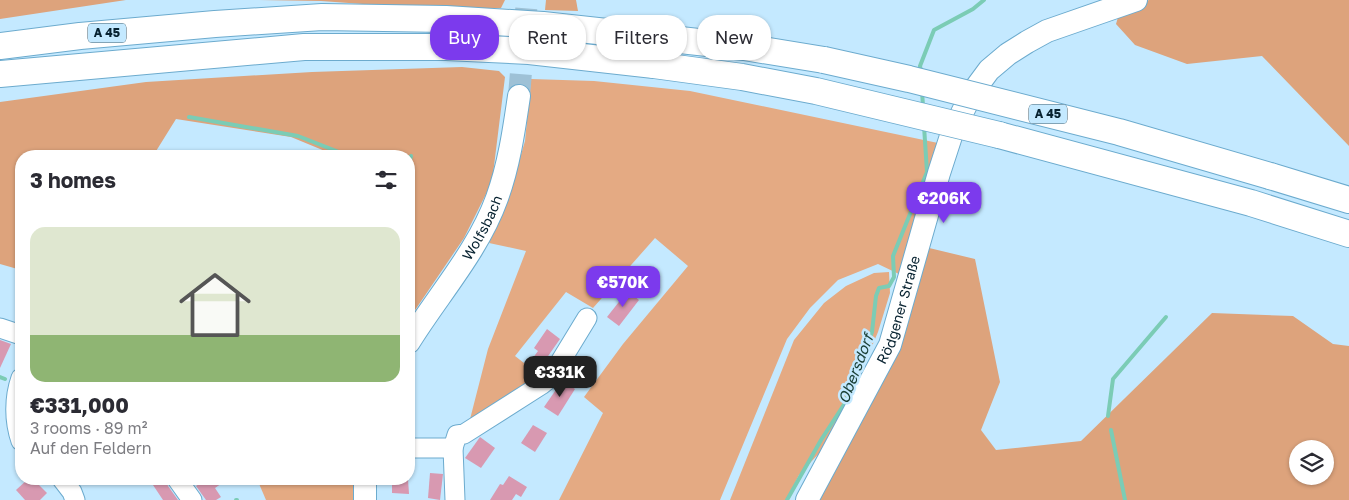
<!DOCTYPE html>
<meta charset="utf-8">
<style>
:root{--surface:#fff;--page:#f2f2f3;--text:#2b2b33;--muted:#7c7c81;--accent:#7c3aed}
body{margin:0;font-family:"Golos Text",sans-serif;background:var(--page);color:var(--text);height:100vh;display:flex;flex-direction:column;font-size:19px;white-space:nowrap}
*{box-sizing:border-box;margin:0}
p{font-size:16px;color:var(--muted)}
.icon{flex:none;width:28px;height:28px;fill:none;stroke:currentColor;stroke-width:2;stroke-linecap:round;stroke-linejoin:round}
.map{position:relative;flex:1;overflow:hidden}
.panel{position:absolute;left:15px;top:150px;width:400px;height:335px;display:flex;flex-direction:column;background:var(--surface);border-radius:20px;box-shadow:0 1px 4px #0004}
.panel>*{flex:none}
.hud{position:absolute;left:430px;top:15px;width:475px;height:45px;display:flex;gap:10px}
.tools{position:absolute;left:1289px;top:440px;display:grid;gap:10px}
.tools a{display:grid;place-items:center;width:45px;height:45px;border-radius:50%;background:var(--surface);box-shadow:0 1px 4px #0004;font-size:25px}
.price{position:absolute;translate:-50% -42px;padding:0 11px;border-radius:10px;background:var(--accent);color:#fff;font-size:16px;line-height:32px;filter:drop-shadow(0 1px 2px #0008)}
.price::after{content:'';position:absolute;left:50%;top:30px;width:15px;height:11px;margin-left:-8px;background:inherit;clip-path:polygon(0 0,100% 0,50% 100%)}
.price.active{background:#222;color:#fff}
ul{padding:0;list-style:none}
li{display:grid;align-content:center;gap:10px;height:265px;padding:0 15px}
li span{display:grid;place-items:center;height:155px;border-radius:15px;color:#555}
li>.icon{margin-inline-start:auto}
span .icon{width:90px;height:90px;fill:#fffc;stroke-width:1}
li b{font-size:21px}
h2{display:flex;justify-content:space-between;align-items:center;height:60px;padding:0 15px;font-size:21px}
.chip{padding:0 18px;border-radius:20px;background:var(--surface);box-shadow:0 1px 4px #0004;font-size:18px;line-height:45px}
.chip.active{background:var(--accent);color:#fff}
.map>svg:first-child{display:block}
.green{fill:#e4aa83}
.forest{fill:#dda37c;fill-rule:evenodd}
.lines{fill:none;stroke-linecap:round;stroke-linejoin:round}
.stream{stroke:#7bccb5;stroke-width:4}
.building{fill:#d899b1}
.major-tunnel{stroke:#9ec1d6;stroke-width:22;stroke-dasharray:22 11;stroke-linecap:butt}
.minor-casing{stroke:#6cabce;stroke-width:21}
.major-casing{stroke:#6cabce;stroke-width:24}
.highway-casing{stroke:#6cabce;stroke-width:28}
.minor{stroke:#fff;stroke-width:19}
.major{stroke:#fff;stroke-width:22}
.highway{stroke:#fff;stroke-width:26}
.highway-bridge-casing{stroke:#6cabce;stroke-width:28;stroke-linecap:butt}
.highway-bridge{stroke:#fff;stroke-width:26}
.labels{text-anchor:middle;stroke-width:5;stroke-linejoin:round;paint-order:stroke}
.shield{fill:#c4e9ff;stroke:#405e6e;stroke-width:1}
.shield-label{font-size:12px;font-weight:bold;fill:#072230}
.street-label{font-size:14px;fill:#072230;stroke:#c4e9ff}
.water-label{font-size:15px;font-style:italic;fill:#193e35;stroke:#c4e9ff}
</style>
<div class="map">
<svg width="1349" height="500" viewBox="0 0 1349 500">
<rect width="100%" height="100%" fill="#c4e9ff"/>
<!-- green -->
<g class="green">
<path d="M531,79L594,81L690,91L938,143L901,275L878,264L838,280L810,308L787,339L720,500H559L603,413L584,397L623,344L688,266L655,238L593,308L566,292L515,356L542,377L468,427L488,349L526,251L489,243L506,206L525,141Z"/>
<path d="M889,272L890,293L878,332L833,438L799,475L786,500H730L794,340L824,303L846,286L874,273Z"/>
<path d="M257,479H356V500H266Z"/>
</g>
<!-- forest -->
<g class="forest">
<path d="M0,0H143H126L0,19Z"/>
<path d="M259,0H505L501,8L432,9L321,1Z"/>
<path d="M546,0H576L578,11L545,10Z"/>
<path d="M1149,0H1349V146L1262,56L1187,64L1135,45L1116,24L1119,14Z"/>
<path d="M462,67L499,71L505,77L492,182L464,238L409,319V156H337L291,137L176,119L153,156H21V270L0,264V102L146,82L312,72Z"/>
<path d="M925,247L975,259L1000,382L981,430L996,450L1081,441L1212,313L1293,316L1333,344L1349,346V500H816ZM1298,449H1325V476H1298Z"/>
</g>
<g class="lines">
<!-- stream -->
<g class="stream">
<path d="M921,71L920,66L934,30L973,9L984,0"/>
<path d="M922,91L923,106"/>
<path d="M189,117L298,136L349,156"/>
<path d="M409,164L411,156"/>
<path d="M0,377L5,379"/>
<path d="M1108,416L1113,379L1166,317"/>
<path d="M1111,430L1125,500"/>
<path d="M236,500H237"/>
<path d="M787,500L821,440L845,403L872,332L876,296L879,288L889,286L894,277L893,256L927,172L924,126"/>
</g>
</g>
<!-- building -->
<g class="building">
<path d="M625,289L639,300L619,326L607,317L622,298L619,296Z"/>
<path d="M547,329L560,339L539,369L530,362L538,351L534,348Z"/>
<path d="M0,340L11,344L0,368Z"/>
<path d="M562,381L575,389L558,416L544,407Z"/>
<path d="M533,425L547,433L535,452L521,443Z"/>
<path d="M480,437L495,448L481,468L465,458Z"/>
<path d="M430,473L443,474L440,500L428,498Z"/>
<path d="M509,476L527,487L521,497L516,494L512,500H490L500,484L503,485Z"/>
<path d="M28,479H33L47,493L40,500H25L16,490Z"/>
<path d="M149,479H166L168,486L178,500H163Z"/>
<path d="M207,479H228L215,488L221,497L216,500H206L196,486Z"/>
<path d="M392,479H408L409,494L392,493Z"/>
</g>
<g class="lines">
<!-- major-tunnel -->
<path class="major-tunnel" d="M519,96L527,0"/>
<!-- minor casing -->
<g class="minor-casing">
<g id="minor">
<path d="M0,328L21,335"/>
<path d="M21,378C14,398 14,421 21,441"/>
<path d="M409,448H453L457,435L464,434L541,385L551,377L587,318"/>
<path d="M453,448L455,500"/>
<path d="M62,479L72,492L75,500"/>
<path d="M177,479L192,500"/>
</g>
</g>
<!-- major casing -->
<g class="major-casing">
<g id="major">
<path id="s1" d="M409,342C438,295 478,251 497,198C509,165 514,130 519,96"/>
<path d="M365,479V500"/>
<path id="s2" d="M807,500L890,345L939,173L952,133L972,93L989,70L1008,54L1027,42L1047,31L1136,0"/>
</g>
</g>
<!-- highway casing -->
<g class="highway-casing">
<g id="highway">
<path d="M0,46L80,36L215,24L322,17L446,19L543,25L744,47L824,60"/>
<path d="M0,74L304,47H446L529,51L654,65"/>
<path d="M999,135L1251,203L1349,234"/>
<path d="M1270,176L1349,200"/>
</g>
</g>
<!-- minor -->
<use href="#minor" class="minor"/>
<!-- major -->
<use href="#major" class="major"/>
<!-- highway -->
<use href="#highway" class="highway"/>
<!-- highway-bridge casing -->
<g class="highway-bridge-casing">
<g id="highway-bridge">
<path d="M824,60L909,79L1119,132L1270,176"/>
<path d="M654,65L742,77L816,91L999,135"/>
</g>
</g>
<!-- highway-bridge -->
<use href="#highway-bridge" class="highway-bridge"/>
</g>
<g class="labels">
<!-- shield labels -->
<g class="shield">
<rect x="88" y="23.5" width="38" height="19" rx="4"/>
<rect x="1029" y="104.5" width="38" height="19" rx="4"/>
</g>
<g class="shield-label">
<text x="107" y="37">A 45</text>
<text x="1048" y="118">A 45</text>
</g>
<!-- street labels -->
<g class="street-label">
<text dy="5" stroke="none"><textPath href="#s1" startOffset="136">Wolfsbach</textPath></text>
<text dy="5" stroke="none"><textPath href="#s2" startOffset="212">Rödgener Straße</textPath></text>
</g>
<!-- water labels -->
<g class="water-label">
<text transform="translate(856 369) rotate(-69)" y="5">Obersdorf</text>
</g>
</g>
</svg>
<div class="tools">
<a><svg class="icon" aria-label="layers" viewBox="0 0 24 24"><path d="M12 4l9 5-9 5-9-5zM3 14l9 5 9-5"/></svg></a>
</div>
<b class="price" style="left:944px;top:224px">€206K</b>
<b class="price" style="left:623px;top:308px">€570K</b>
<b class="price active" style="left:560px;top:398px">€331K</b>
<div class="hud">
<a class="chip active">Buy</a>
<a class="chip">Rent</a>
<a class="chip">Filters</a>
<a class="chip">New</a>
</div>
<section class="panel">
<h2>3 homes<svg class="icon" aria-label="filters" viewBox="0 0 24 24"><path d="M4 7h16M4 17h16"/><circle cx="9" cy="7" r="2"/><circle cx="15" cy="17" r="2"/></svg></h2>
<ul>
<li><span style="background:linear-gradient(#dfe7d0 70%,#8fb573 0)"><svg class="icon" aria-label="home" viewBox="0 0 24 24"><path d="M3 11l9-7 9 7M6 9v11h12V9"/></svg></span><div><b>€331,000</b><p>3 rooms · 89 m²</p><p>Auf den Feldern</p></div></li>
</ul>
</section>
</div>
